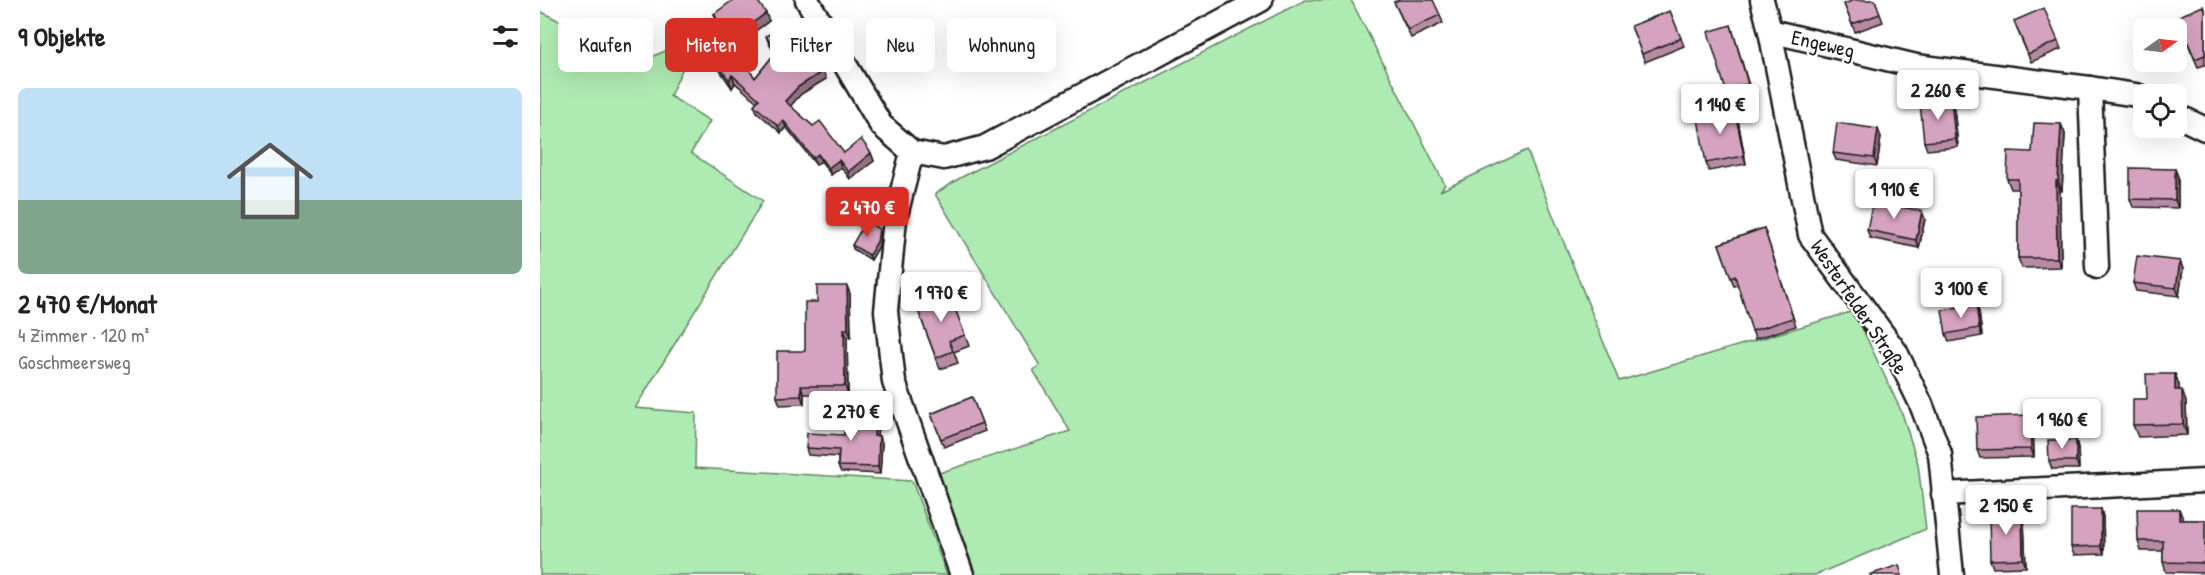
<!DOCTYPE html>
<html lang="de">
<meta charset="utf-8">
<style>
:root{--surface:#fff;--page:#f6f6f6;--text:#222;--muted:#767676;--line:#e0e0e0;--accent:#d93025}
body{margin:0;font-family:"Patrick Hand",sans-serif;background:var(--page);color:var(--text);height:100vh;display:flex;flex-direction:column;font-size:22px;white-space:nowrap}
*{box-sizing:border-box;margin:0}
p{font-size:20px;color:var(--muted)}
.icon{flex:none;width:33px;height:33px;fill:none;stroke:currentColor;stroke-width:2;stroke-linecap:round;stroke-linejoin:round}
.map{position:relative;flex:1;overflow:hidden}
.drawer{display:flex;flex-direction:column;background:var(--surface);width:540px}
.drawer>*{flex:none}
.banner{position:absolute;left:18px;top:18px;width:570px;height:54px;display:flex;gap:12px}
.needle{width:39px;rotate:76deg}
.controls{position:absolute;left:1593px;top:18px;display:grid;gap:12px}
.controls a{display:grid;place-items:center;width:54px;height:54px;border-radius:9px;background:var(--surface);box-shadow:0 6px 24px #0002;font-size:30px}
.price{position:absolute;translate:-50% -51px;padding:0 14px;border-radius:6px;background:#fff;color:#222;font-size:20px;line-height:39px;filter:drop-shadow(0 2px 3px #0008)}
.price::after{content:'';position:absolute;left:50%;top:36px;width:18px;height:14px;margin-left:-9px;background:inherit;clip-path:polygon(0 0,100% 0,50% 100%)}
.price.on{background:var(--accent);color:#fff}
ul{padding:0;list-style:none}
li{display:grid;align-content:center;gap:12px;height:318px;padding:0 18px}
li+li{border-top:2px solid var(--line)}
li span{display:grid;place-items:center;height:186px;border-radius:9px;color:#555}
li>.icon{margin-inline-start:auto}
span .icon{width:108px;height:108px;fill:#fffc;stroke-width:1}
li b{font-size:26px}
h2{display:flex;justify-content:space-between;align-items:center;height:72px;padding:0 18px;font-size:26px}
.pill{padding:0 21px;border-radius:9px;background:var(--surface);box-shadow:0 6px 24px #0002;font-size:21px;line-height:54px}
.pill.on{background:var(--accent);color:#fff}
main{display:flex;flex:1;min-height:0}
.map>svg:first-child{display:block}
.green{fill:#aeebb2;stroke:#658467;stroke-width:1.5}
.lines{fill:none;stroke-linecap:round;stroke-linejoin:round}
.street-casing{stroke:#1c1c1c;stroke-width:27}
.street{stroke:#fff;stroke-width:22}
.wall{fill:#b78ba4;stroke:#1c1c1c;stroke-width:1.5}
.shaded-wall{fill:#957186;stroke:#1c1c1c;stroke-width:1.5}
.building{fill:#d5a2bf;stroke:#1c1c1c;stroke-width:1.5}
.labels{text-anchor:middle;stroke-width:4.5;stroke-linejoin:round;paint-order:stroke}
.street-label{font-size:21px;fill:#1c1c1c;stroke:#fff}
</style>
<main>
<section class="drawer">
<h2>9 Objekte<svg class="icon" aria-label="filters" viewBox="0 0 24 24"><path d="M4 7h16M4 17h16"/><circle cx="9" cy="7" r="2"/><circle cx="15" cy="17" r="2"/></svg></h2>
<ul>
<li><span style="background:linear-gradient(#bfe0f5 60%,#7fa58c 0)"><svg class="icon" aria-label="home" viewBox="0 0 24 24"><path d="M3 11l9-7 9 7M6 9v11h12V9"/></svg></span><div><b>2 470 €/Monat</b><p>4 Zimmer · 120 m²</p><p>Goschmeersweg</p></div></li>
</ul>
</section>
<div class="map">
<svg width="1665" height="575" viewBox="0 0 1665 575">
<rect width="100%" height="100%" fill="#fff"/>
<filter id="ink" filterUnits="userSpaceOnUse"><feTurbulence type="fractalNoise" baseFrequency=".0167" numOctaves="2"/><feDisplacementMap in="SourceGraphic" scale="12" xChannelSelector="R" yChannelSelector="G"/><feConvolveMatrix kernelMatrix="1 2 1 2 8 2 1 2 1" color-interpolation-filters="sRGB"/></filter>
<g filter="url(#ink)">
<!-- green -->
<g class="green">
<path d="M765,0H811L905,185L900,191L987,150L1079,381L1314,311L1362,413L1378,464L1386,529L1275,575H436L399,473L530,431L493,370L500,366L395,194L420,178Z"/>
<path d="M0,11L99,62L140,45L149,55L130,96L170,121L151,153L223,201L95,408L156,413L155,468L372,481L407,575H0Z"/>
</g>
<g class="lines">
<!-- street casing -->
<g class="street-casing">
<g id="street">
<path d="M267,0L341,125L372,152L404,158L445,147L721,0"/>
<path d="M1222,0L1230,31L1270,235L1356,352L1381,404L1400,454L1412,575"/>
<path d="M1230,31L1376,66L1550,88L1596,95L1604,98"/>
<path d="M1550,88L1557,267"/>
<path d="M1636,115L1665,129"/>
<path d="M372,152L355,219L346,311L354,382L422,575"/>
<path d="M1403,494L1665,481"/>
</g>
</g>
<!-- street -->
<use href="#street" class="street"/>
</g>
<!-- wall -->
<g class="wall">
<path d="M1335,0L1343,22L1315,32L1304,4Z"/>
<path d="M854,2L900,15L903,23L871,38Z"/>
<path d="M1665,9V65L1658,67L1640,25Z"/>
<path d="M1130,11L1144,46L1105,62L1091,26Z"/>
<path d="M174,14L229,21L193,47L215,78L235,53L229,44L226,36L286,79L261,94L250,106L273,126L304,153H331L334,161L310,179L301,167L291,175L281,161L276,165L246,127L241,133L217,112L214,105L217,102L195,83L192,88L167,52L164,45L161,40L158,33L176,20Z"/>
<path d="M1191,25L1211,92L1189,99L1186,91Z"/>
<path d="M1477,29L1518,41L1521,49L1491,62Z"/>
<path d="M1411,99L1414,107L1418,147L1387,150L1384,142Z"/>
<path d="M1197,115L1206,164L1169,171L1166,163Z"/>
<path d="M1521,124L1525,134L1522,191L1520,190L1521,267L1482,268L1478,258V189H1471L1467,179L1492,152Z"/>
<path d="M1341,137L1337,166L1296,160L1293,153Z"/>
<path d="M1635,169L1638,177V208L1593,207L1590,199Z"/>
<path d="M1385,219L1379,248L1330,238L1327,230Z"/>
<path d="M1224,228L1256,326L1215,339L1198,285L1194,286L1179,244Z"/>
<path d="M340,233L339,246L331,260L313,249L312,245Z"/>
<path d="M1640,261L1643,269L1639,296L1596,291L1593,283Z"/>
<path d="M307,286L310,294L311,337H307L308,394H264V404L240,405L237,397L265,351Z"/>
<path d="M409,293L429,346L414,352L418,363L400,369L376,305Z"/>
<path d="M1436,304L1439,312L1442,336L1409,342L1406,334Z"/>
<path d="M1635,374L1639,385V390L1646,402L1647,435L1598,437L1593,425L1607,399Z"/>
<path d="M432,397L445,431L404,447L391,414Z"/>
<path d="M338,421L337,436H339L342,443L340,474L301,472L298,466V457L268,455L266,448L304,435Z"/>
<path d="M1493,423L1494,457L1440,458L1437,450Z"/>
<path d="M1536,440L1538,448L1539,469H1512L1509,461Z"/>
<path d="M1561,509L1563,517L1564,554L1534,555L1531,547Z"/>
<path d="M1639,509L1643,520H1665V573L1626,572L1623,562V551H1601L1598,541Z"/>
<path d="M1484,521L1486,567L1453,568L1450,560Z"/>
</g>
<!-- shaded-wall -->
<g class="shaded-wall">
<path d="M226,13L229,21L191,49L188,41Z"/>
<path d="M283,71L286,79L261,94L248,109L245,101L258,87Z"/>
<path d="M192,75L195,83L192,88L189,80Z"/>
<path d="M1411,99L1414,107L1418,147L1415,139Z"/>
<path d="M1194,107L1197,115L1206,164L1204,156Z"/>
<path d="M243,120L246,127L241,133L238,126Z"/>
<path d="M1521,124L1525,134L1522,191L1518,181Z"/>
<path d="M1338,129L1341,137L1337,166L1334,158Z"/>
<path d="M331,153L334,161L310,179L308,172Z"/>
<path d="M278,154L281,161L276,165L273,158Z"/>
<path d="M299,160L301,167L291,175L288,168Z"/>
<path d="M1635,169L1638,177V208L1635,200Z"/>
<path d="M1516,181L1520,190L1521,267L1517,258Z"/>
<path d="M1382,211L1385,219L1379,248L1376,240Z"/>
<path d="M339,229L340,233L339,246L331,260L329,255Z"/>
<path d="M1640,261L1643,269L1639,296L1636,288Z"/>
<path d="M307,286L310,294L311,337L308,329Z"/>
<path d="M1436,304L1439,312L1442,336L1439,328Z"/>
<path d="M304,329L307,337L308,394L305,386Z"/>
<path d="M1635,374L1639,385V402L1635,390Z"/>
<path d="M261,386L264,394V404L261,396Z"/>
<path d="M1642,390L1646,402L1647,435L1643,424Z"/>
<path d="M335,414L338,421L337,443L334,436Z"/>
<path d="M1490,415L1493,423L1494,457L1491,449Z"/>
<path d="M339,436L342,443L340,474L338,467Z"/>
<path d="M1536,440L1538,448L1539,469L1536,461Z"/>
<path d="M1561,509L1563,517L1564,554L1561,546Z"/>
<path d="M1639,509L1643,519V530L1639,520Z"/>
<path d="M1482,513L1484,521L1486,567L1483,559Z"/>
</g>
<!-- building -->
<g class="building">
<path d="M193,0H217L226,13L188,41L215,78L236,52L226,36L251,21L283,71L258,87L245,101L273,126L280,121L304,153L321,139L331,153L308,172L299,160L288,168L278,154L273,158L243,120L238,126L214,105L219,99L192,75L189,80L164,45L166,43L158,33L177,19L174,14Z"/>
<path d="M859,0H893L900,15L868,30L854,2Z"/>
<path d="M1314,0H1335L1340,14L1312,24L1304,4Z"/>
<path d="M1663,6L1665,9V55L1655,59L1637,17Z"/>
<path d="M1504,8L1518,41L1488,54L1474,21Z"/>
<path d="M1130,11L1141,38L1102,54L1091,26Z"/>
<path d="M1191,25L1208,84L1186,91L1168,32Z"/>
<path d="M1411,99L1415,139L1384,142L1380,103Z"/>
<path d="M1194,107L1204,156L1166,163L1157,114Z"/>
<path d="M1297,123L1338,129L1334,158L1293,153Z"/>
<path d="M1494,123L1521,124L1518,181H1516L1517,258H1478V179H1467L1468,151L1492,152Z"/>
<path d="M1590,168L1635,169V200L1590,199Z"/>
<path d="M1333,201L1382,211L1376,240L1327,230Z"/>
<path d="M326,221L339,229L337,242L329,255L312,245Z"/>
<path d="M1224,228L1253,318L1212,331L1195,276L1191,278L1179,244Z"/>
<path d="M1597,256L1640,261L1636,288L1593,283Z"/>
<path d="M277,286H307L308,329H304L305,386H261V396L237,397V351H265V302H277Z"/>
<path d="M409,293L425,335L409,341L413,351L396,358L376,305Z"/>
<path d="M1436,304L1439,328L1406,334L1402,310Z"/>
<path d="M1606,374H1635V390H1642L1643,424L1593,425V399H1607Z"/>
<path d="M432,397L442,423L401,439L391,414Z"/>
<path d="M305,412L335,414L334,436H339L338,467L298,466L299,450L266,448L267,433L304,435Z"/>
<path d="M1490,415L1491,449L1437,450L1436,417Z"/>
<path d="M1508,440H1536V461H1509Z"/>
<path d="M1531,509H1561V546L1531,547Z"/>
<path d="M1597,509H1639V520H1665V563L1623,562V541H1598Z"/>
<path d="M1482,513L1483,559L1450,560L1449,514Z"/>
<path d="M1359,565L1362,575H1329Z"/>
</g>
</g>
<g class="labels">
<!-- street labels -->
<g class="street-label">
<text transform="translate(1283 44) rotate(13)" y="7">Engeweg</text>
<text transform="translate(1319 307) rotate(56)" y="7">Westerfelder Straße</text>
</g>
</g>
</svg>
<div class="controls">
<a><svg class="needle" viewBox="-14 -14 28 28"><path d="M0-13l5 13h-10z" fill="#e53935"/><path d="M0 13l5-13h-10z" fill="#767676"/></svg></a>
<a><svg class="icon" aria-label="locate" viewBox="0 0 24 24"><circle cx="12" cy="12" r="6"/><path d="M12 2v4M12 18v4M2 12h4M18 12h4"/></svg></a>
</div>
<b class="price" style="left:1398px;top:121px">2 260 €</b>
<b class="price" style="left:1180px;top:135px">1 140 €</b>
<b class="price" style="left:1354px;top:220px">1 910 €</b>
<b class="price on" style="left:327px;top:238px">2 470 €</b>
<b class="price" style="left:1421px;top:319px">3 100 €</b>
<b class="price" style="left:401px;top:323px">1 970 €</b>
<b class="price" style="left:311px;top:442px">2 270 €</b>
<b class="price" style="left:1522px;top:450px">1 960 €</b>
<b class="price" style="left:1466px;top:536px">2 150 €</b>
<div class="banner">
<a class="pill">Kaufen</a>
<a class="pill on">Mieten</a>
<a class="pill">Filter</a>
<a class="pill">Neu</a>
<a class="pill">Wohnung</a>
</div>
</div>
</main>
